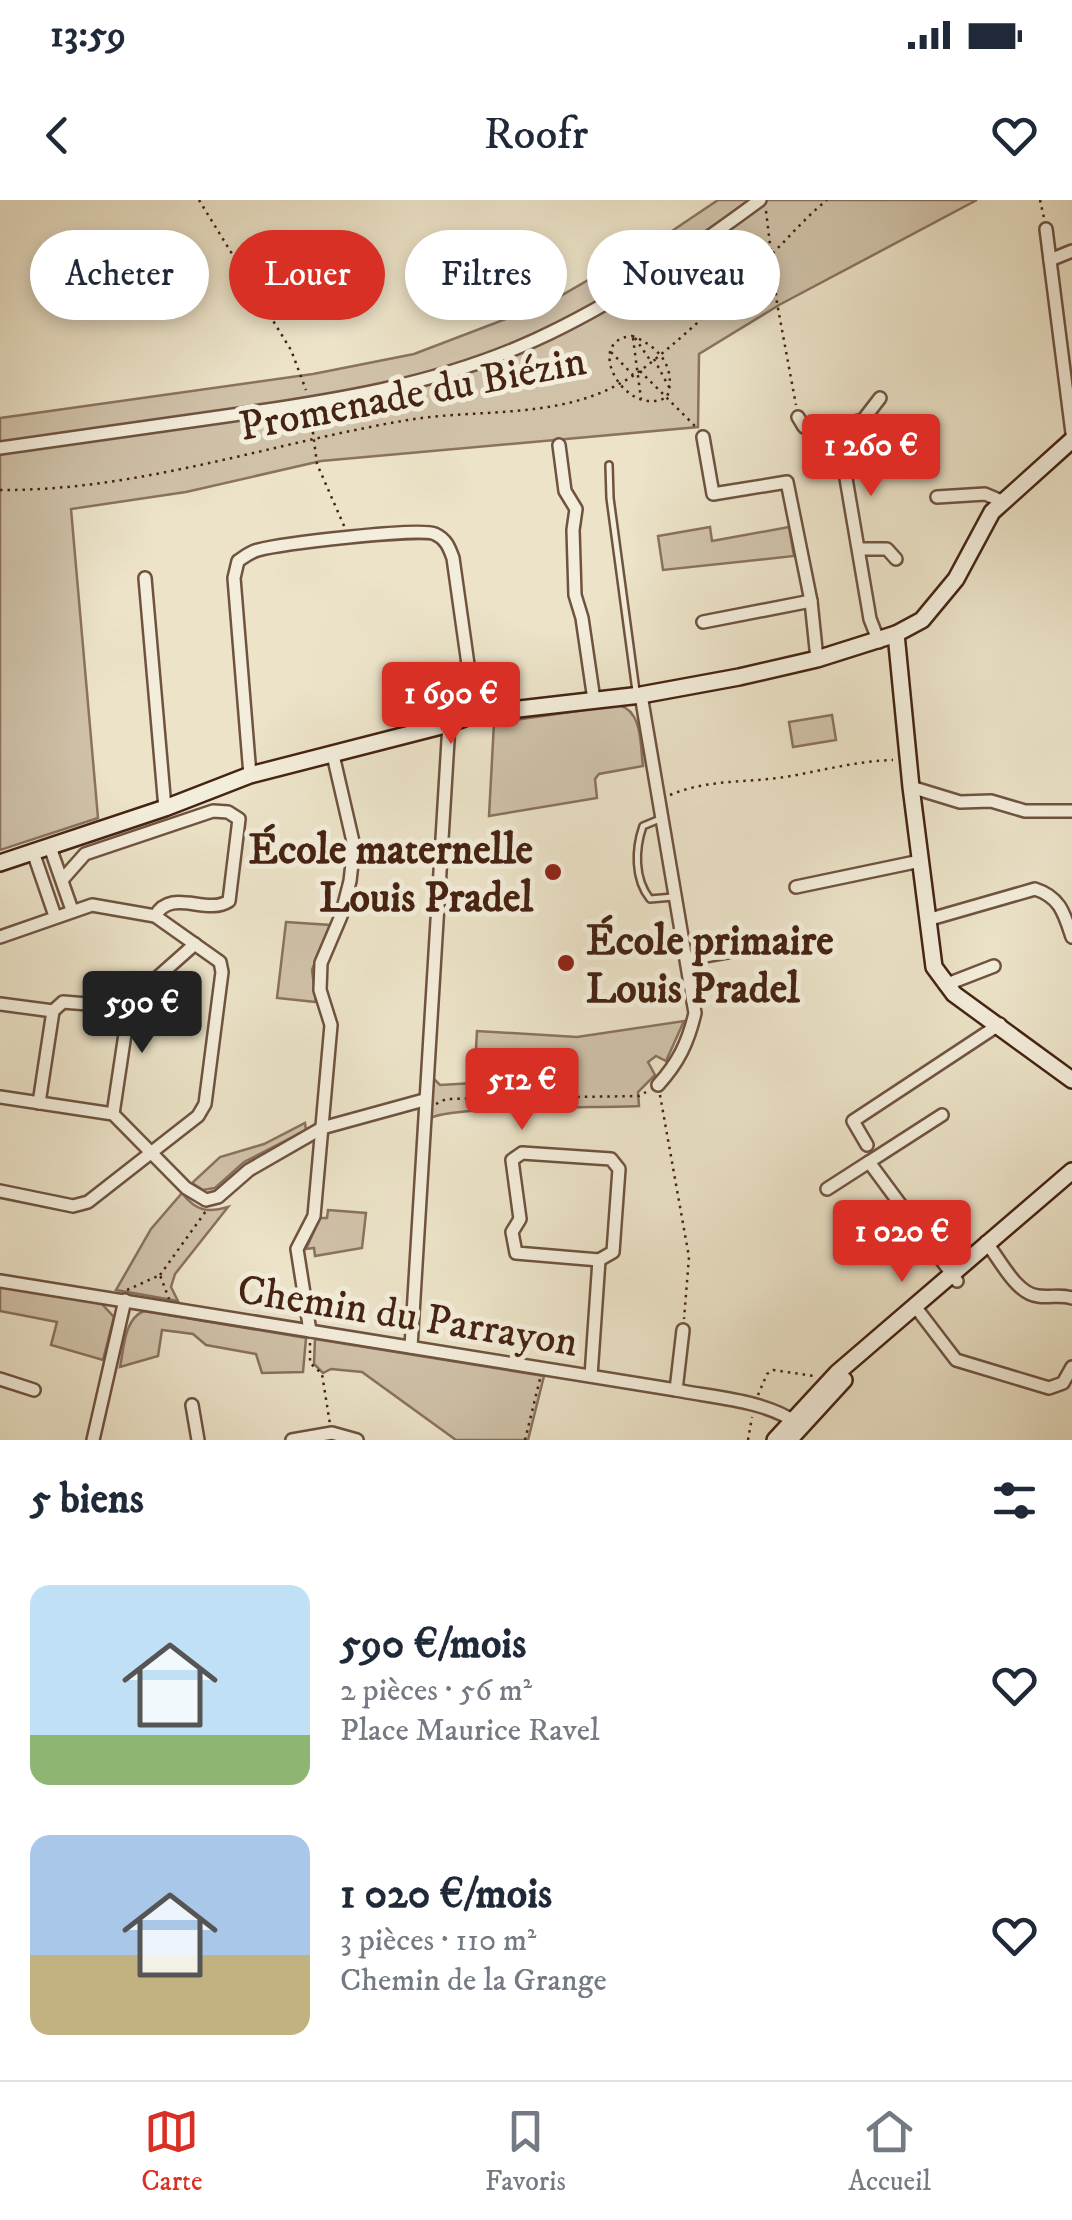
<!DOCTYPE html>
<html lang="fr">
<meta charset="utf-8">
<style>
:root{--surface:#fff;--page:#f6f6f7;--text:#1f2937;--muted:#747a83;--line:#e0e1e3;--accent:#d93025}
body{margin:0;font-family:"IM FELL DW Pica",serif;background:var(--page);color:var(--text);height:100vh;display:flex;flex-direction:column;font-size:38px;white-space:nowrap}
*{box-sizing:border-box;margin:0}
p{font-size:32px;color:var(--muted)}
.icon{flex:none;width:55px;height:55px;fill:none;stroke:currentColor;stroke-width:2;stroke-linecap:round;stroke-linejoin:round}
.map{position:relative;height:1240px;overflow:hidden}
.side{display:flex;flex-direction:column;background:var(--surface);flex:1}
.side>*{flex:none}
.top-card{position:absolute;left:30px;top:30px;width:1012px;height:90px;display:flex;gap:20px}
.price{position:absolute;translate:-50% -85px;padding:0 22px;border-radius:10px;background:var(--accent);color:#fff;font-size:32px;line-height:65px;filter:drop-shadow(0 2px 5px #0008)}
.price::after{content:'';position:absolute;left:50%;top:60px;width:30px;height:22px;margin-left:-15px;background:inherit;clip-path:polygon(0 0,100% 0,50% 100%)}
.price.on{background:#222;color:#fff}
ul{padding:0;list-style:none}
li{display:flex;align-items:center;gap:30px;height:250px;padding:0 30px}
li span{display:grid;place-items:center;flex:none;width:280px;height:200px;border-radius:20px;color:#555}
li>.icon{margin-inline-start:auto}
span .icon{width:120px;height:120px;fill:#fffc;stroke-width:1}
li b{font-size:42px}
h2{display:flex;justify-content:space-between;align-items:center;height:120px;padding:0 30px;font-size:42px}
.pill{padding:0 35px;border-radius:45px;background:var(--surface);box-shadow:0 5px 15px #0003;font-size:35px;line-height:90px}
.pill.on{background:var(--accent);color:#fff}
.status{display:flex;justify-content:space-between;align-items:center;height:70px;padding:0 50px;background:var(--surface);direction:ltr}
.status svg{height:28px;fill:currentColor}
header{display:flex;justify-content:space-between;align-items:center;height:130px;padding:0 30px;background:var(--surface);font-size:45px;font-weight:600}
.tabs{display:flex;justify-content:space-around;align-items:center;height:140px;border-top:2px solid var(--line);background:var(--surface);font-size:28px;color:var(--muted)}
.tabs a{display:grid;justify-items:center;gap:5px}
.tabs .on{color:var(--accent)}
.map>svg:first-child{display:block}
.green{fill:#d0c2a9;stroke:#8a725e;stroke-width:2.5}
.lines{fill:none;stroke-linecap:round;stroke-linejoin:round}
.lane-casing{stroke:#6f5340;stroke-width:10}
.street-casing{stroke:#6f5340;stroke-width:16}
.secondary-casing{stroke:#452312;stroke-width:20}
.path{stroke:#452312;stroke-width:2.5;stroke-dasharray:2.5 5;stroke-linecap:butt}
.lane{stroke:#f3eddb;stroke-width:5}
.street{stroke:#f3eddb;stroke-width:11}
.secondary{stroke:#f3eddb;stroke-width:15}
.poi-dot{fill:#8f2418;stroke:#f3eddb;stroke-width:4}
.labels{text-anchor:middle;stroke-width:10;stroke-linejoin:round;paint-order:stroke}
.street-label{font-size:42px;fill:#452312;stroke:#f3eddb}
.poi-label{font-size:42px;font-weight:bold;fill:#452312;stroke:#f3eddb;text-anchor:end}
</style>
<div class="status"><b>13:59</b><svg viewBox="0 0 49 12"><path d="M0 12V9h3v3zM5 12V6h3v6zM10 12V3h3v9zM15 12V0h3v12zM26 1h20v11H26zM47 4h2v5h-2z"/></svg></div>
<header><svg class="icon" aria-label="back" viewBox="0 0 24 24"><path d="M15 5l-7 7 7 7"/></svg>Roofr<svg class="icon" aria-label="heart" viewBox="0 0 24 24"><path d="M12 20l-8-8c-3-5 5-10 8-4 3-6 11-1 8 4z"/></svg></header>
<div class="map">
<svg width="1072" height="1240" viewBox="0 0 1072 1240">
<rect width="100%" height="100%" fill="#ece3c8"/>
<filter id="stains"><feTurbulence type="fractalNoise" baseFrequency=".002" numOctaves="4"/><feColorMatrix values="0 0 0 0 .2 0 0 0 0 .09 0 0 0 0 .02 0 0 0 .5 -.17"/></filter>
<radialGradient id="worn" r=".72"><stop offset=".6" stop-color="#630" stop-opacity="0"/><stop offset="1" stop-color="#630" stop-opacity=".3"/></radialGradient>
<!-- green -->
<g class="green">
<path d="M718,0H977L779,105L699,154L698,227L321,261L186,292L71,309L98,618L0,650V218L313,174L414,154L550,102L666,35Z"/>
<path d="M710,327L712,341L789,327L794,356L663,370L658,336Z"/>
<path d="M619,505C643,512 640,544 643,566L599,574L595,579L597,598L489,616L494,523Z"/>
<path d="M832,515L836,540L793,547L789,522Z"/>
<path d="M286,722L330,725L312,770L316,802L277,798Z"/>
<path d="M684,821L666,861L656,856L648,862L655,875L638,892L639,906C604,908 450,906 431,918L432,877L440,885L474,883L477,831L577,837Z"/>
<path d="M305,923L306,930L244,962L215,988L203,990L192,983L220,957L264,944Z"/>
<path d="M182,993C196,1011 207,1013 228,1007L175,1074L171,1087L178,1101L116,1090L151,1029Z"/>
<path d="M328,1010L366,1013L362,1048L315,1056L314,1048L306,1049L320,1018H327Z"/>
<path d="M0,1086L99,1101L114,1117L103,1160L51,1145L57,1122L0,1111Z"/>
<path d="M144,1111L306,1138L303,1172L262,1173L256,1154L206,1145L193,1134L162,1130L158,1156L120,1167C124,1148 124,1119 144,1111Z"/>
<path d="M315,1139L544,1176L528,1240H456L362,1172L331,1169L323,1173L314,1164Z"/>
</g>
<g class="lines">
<!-- lane casing -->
<g class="lane-casing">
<g id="lane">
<path d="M609,265L610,298L636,491"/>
<path d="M660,619L643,626C635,649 634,679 650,699L673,697"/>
</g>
</g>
<!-- street casing -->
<g class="street-casing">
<g id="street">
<path d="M1046,29L1072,233"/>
<path d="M1050,60L1072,51"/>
<path d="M798,217L804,227L827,230L846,224L842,255L870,419L879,442"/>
<path d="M846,224L863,220L880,198"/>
<path d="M703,237L713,294L787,282L811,401L817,459"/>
<path d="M559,245L565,291L576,309L573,330L575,395L582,418L594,500"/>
<path d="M0,248C75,237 151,227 226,216C331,201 437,185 535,140C616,103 688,53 760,0"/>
<path d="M937,297L985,294L1004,302"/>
<path d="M859,349H887L896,359"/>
<path d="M145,378L165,608"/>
<path d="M703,422L811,401"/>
<path d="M641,495L695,813C688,843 678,863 658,885"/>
<path d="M250,575L234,378L238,361C244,357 250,352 258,350C280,344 419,327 435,334C446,339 449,347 453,358L475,514"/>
<path d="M911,587L960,602L991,601L1025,611H1072"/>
<path d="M50,647L72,710"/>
<path d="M33,652L55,716"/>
<path d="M62,680L85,654L213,611L228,612L239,619L229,701C206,716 172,687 155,716"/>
<path d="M796,687L920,661"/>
<path d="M927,720L1035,689C1060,697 1064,713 1072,737"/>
<path d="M0,737L92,705L155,716L220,762L222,772L205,904L198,916L88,1002L73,1006L0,991"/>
<path d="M688,759L772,744"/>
<path d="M945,785L994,766"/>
<path d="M0,804L53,811L63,802L124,807L195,744"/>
<path d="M0,897L113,914L186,988L206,1000L218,997L249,970L322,928L424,900"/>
<path d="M39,903L53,811"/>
<path d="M113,914L128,814L124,807"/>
<path d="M942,915L869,962L957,1081"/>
<path d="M867,945L853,921L1000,824"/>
<path d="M522,953L611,959L619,969L613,1052L599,1060L516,1053L512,1032L520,1019L512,960Z"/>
<path d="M827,989L869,962"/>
<path d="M986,1042C999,1058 1016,1094 1038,1096C1050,1098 1060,1094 1072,1098"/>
<path d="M0,1081L676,1190C716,1198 763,1200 797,1223"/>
<path d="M914,1105L956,1160L1049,1188L1063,1183L1072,1167"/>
<path d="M310,1131L297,1049L314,1016L331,825L320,790L321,763L341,716L350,681L354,646L333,555"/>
<path d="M411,1147L449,524"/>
<path d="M591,1176L599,1060"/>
<path d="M0,1179L34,1190"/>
<path d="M676,1190L683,1130"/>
<path d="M192,1205L198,1240"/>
<path d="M93,1240L125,1100"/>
<path d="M292,1240L332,1233L357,1240"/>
</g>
</g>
<!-- secondary casing -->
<g class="secondary-casing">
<g id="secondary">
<path d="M896,434L911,587L934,767L954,794L1072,880"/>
<path d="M0,663L165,608L250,575L449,524L475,514L641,495L739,477L817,459L896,434L922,420L956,379L992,312L1072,240"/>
<path d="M775,1240L837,1173L1072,971"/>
<path d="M789,1240L844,1180"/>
</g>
</g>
<!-- path -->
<g class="path">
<path d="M199,0L291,150L306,190"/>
<path d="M1040,0L1044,18"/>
<path d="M766,11L777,103L796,205"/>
<path d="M632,136C659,146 677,168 667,197C625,220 582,140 632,136Z"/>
<path d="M633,138L641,199"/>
<path d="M635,138L650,160"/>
<path d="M611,152L633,175"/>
<path d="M654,159L669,187"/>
<path d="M640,171L698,229"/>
<path d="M311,217L317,264L345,328"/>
<path d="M0,290C137,291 269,244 402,221C473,208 552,220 617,185C639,174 659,156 678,140C710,112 741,82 773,53C791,35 807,16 827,0"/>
<path d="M670,595C708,579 745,583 785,577C821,571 856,561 893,560"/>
<path d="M660,895L689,1057L684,1119"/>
<path d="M436,904L446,899L639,896L646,892"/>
<path d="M160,1075L206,1011"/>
<path d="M127,1090L160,1075L169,1099"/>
<path d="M310,1143V1163L322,1174L330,1224"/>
<path d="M758,1195L767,1174L773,1170L814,1176"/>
<path d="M525,1240L540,1179"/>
<path d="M748,1240L752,1217"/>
</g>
<!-- lane -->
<use href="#lane" class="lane"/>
<!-- street -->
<use href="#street" class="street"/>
<!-- secondary -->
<use href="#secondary" class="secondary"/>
</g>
<!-- markers -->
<g class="poi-dot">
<circle cx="553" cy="672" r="10"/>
<circle cx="566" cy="763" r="10"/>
</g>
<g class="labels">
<!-- street labels -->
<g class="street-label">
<text transform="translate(412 192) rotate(-11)" y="15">Promenade du Biézin</text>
<text transform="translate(408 1114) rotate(9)" y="15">Chemin du Parrayon</text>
</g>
<!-- poi labels -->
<g class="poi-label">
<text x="533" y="663">École maternelle<tspan x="533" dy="48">Louis Pradel</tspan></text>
<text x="586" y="754" text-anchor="start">École primaire<tspan x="586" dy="48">Louis Pradel</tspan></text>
</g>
</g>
<rect width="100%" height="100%" filter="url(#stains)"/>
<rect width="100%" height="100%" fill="url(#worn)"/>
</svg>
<b class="price" style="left:871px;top:299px">1 260 €</b>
<b class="price" style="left:451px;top:547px">1 690 €</b>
<b class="price on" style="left:142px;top:856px">590 €</b>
<b class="price" style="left:522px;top:933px">512 €</b>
<b class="price" style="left:902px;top:1085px">1 020 €</b>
<div class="top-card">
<a class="pill">Acheter</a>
<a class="pill on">Louer</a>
<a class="pill">Filtres</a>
<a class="pill">Nouveau</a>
</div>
</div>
<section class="side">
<h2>5 biens<svg class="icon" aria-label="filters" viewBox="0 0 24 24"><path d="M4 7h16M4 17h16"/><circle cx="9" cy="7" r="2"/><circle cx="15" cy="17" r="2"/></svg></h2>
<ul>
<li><span style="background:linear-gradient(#bfe0f5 75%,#8fb573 0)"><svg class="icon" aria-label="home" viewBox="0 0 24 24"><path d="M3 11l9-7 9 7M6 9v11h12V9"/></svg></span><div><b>590 €/mois</b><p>2 pièces · 56 m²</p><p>Place Maurice Ravel</p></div><svg class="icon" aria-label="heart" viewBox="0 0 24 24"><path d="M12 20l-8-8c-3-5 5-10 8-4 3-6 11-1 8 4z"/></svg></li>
<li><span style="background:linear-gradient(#a9c7e8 60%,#c2b280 0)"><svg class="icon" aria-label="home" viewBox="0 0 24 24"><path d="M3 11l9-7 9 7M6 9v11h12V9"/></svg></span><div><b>1 020 €/mois</b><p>3 pièces · 110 m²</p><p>Chemin de la Grange</p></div><svg class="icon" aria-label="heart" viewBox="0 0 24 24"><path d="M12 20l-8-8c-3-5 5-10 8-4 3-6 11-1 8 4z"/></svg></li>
</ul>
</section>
<nav class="tabs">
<a class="on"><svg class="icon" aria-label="map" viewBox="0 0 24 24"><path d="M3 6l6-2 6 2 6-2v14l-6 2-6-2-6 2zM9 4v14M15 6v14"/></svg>Carte</a>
<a><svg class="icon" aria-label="saved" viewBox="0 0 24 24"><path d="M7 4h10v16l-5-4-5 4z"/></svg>Favoris</a>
<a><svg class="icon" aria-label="home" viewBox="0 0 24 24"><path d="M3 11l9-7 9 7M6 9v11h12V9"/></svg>Accueil</a>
</nav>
